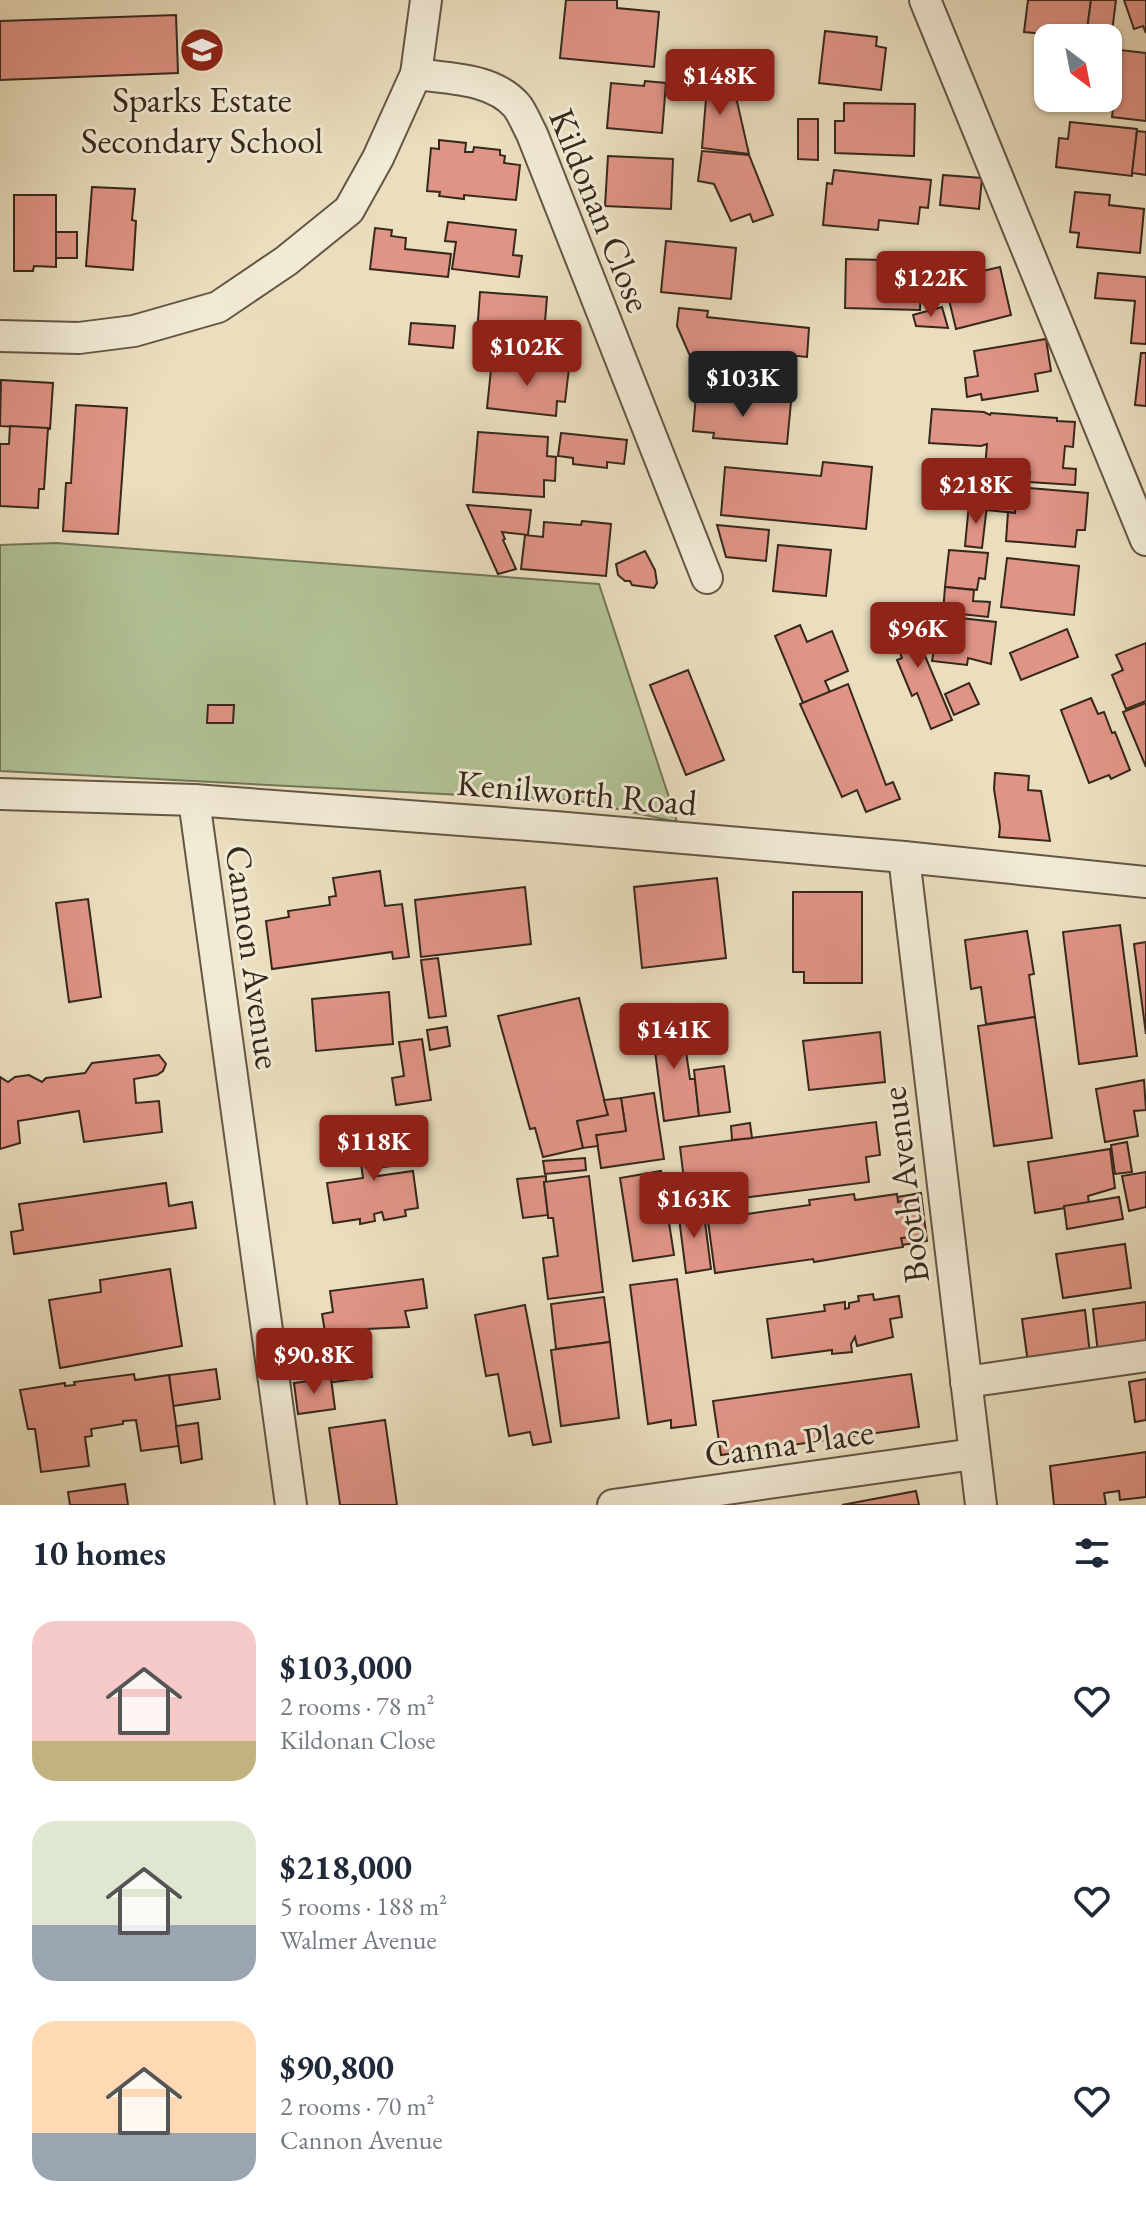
<!DOCTYPE html>
<meta charset="utf-8">
<style>
:root{--surface:#fff;--page:#f6f6f7;--text:#1f2937;--muted:#747a83;--accent:#8f2418}
body{margin:0;font-family:"EB Garamond",serif;background:var(--page);color:var(--text);height:100vh;display:flex;flex-direction:column;font-size:30px;white-space:nowrap}
*{box-sizing:border-box;margin:0}
p{font-size:26px;color:var(--muted)}
.icon{flex:none;width:44px;height:44px;fill:none;stroke:currentColor;stroke-width:2;stroke-linecap:round;stroke-linejoin:round}
.map{position:relative;height:1505px;overflow:hidden}
.side{display:flex;flex-direction:column;background:var(--surface);flex:1}
.side>*{flex:none}
.needle{width:52px;rotate:148deg}
.buttons{position:absolute;left:1034px;top:24px;display:grid;gap:16px}
.buttons a{display:grid;place-items:center;width:88px;height:88px;border-radius:16px;background:var(--surface);box-shadow:0 2px 6px #0004;font-size:40px}
.price{position:absolute;translate:-50% -68px;padding:0 18px;border-radius:8px;background:var(--accent);color:#fff;font-size:26px;line-height:52px;filter:drop-shadow(0 2px 4px #0008)}
.price::after{content:'';position:absolute;left:50%;top:48px;width:24px;height:18px;margin-left:-12px;background:inherit;clip-path:polygon(0 0,100% 0,50% 100%)}
.price.active{background:#222;color:#fff}
ul{padding:0;list-style:none}
li{display:flex;align-items:center;gap:24px;height:200px;padding:0 32px}
li span{display:grid;place-items:center;flex:none;width:224px;height:160px;border-radius:24px;color:#555}
li>.icon{margin-inline-start:auto}
span .icon{width:96px;height:96px;fill:#fffc;stroke-width:1}
li b{font-size:34px}
h2{display:flex;justify-content:space-between;align-items:center;height:96px;padding:0 32px;font-size:34px}
.map>svg:first-child{display:block}
.green{fill:#b1c295;stroke:#747559;stroke-width:2}
.building{fill:#e09486;stroke:#37281d;stroke-width:2}
.lines{fill:none;stroke-linecap:round;stroke-linejoin:round}
.street-casing{stroke:#645645;stroke-width:34}
.street{stroke:#f1ead5;stroke-width:30}
.labels{text-anchor:middle;stroke-width:6;stroke-linejoin:round;paint-order:stroke}
.poi-label{font-size:36px;fill:#37281d;stroke:#f1ead5}
.street-label{font-size:36px;fill:#37281d;stroke:#f1ead5}
</style>
<div class="map">
<svg width="1146" height="1505" viewBox="0 0 1146 1505">
<rect width="100%" height="100%" fill="#eadebe"/>
<filter id="stains"><feTurbulence type="fractalNoise" baseFrequency=".0025" numOctaves="4"/><feColorMatrix values="0 0 0 0 .2 0 0 0 0 .09 0 0 0 0 .02 0 0 0 .5 -.17"/></filter>
<radialGradient id="worn" r=".72"><stop offset=".6" stop-color="#630" stop-opacity="0"/><stop offset="1" stop-color="#630" stop-opacity=".3"/></radialGradient>
<!-- green -->
<path class="green" d="M56,543L599,584L677,822L580,801L0,771V545Z"/>
<!-- building -->
<g class="building">
<path d="M566,0H617V8L659,12L654,67L560,58Z"/>
<path d="M1028,0H1091L1086,38L1024,32Z"/>
<path d="M1091,0H1116L1110,48L1108,38H1086Z"/>
<path d="M1124,0H1146V33L1143,26L1134,29Z"/>
<path d="M176,15L178,73L0,80V21Z"/>
<path d="M825,31L877,37L876,46L886,48L881,90L819,83Z"/>
<path d="M1120,50L1146,53V121L1112,117Z"/>
<path d="M1108,53L1119,54L1114,102L1076,98H1108Z"/>
<path d="M645,81L666,83L662,133L607,128L611,83L644,86Z"/>
<path d="M688,81L733,84L749,154L702,148L706,99L686,98Z"/>
<path d="M844,103L915,104L914,156L835,153V121H844Z"/>
<path d="M798,119H818V160L798,159Z"/>
<path d="M1070,122L1137,129L1132,176L1056,167L1059,138L1068,139Z"/>
<path d="M1137,131L1146,132V175L1132,173Z"/>
<path d="M439,140L466,143L465,152H473L474,147L500,150V155L505,156L504,163L520,165L516,200L464,195V199L439,196L440,192L427,191L431,148L439,149Z"/>
<path d="M702,151L749,155L773,215L753,222L750,214L731,221L714,184L698,181Z"/>
<path d="M608,156L673,159L671,209L605,206Z"/>
<path d="M834,170L931,180L928,208L920,207L918,224L879,220L878,230L823,225L827,183L832,184Z"/>
<path d="M943,175L982,178L979,209L940,205Z"/>
<path d="M92,187L135,189L132,220L136,221L133,270L86,266Z"/>
<path d="M1075,192L1110,195L1109,205L1144,209L1140,253L1077,247L1079,233L1070,232Z"/>
<path d="M14,195H56V267L34,266L33,271H14Z"/>
<path d="M448,222L516,230L513,255L522,256L519,277L452,269L456,242L445,241Z"/>
<path d="M375,228L392,230L391,236L406,238L405,249L451,254L448,277L370,269Z"/>
<rect x="56" y="232" width="21" height="26"/>
<path d="M666,241L736,248L731,299L661,292Z"/>
<path d="M846,259L922,261L920,310L845,308Z"/>
<path d="M1000,267L1011,315L956,329L945,283L958,280L957,277Z"/>
<path d="M1098,273L1146,277V344L1131,343L1135,301L1095,298Z"/>
<path d="M480,292L547,297L544,334L533,333L532,353L476,348Z"/>
<path d="M942,307L948,328L916,326L913,315Z"/>
<path d="M679,308L708,311L707,317L809,328L807,357L788,355L786,373L726,367L727,359L690,356L677,326Z"/>
<path d="M411,323L455,326L453,348L409,344Z"/>
<path d="M1046,339L1051,371L1035,374L1038,391L982,400L981,394L967,397L965,378L978,376L974,351Z"/>
<path d="M1141,353H1146V406L1135,405Z"/>
<path d="M492,360L569,368L565,402L557,401L556,416L487,408Z"/>
<path d="M1,380L53,383L50,429L0,426Z"/>
<path d="M696,395L791,402L787,444L713,438L714,433L693,431Z"/>
<path d="M76,405L127,408L118,534L63,531L66,483H71Z"/>
<path d="M932,409L984,412L990,415L991,413L1057,418V421L1075,422L1073,447L1065,446L1063,468L1076,469L1075,485L1029,482L1030,472L985,468L987,444L981,446L929,443Z"/>
<path d="M10,426L48,428L44,489H39L38,508L0,506V444H9Z"/>
<path d="M478,432L548,437L547,456L556,457L555,481L544,480V497L473,492Z"/>
<path d="M561,433L627,440L624,464L607,462V468L573,464V458L558,456Z"/>
<path d="M823,462L872,467L866,529L721,515L725,467L821,476Z"/>
<path d="M990,487L1017,489L1015,513L987,510Z"/>
<path d="M1017,487L1088,493L1085,530H1077L1075,547L1006,541L1008,512L1015,513Z"/>
<path d="M969,504L987,505L982,548L965,546Z"/>
<path d="M467,505L531,510L528,535L502,532L505,539L503,540L516,569L498,574Z"/>
<path d="M582,521L611,524L606,576L521,569L525,535L543,537L544,522L581,525Z"/>
<path d="M717,525L769,530L766,561L726,557Z"/>
<path d="M778,545L831,550L826,596L773,591Z"/>
<path d="M949,550L988,553L985,579L979,578L977,590L945,587Z"/>
<path d="M645,551L655,570L657,583L654,588L632,585L630,581H625L618,575L616,564Z"/>
<path d="M1007,558L1079,566L1074,615L1001,607Z"/>
<path d="M945,587L974,590L973,601L990,602L988,617L943,612Z"/>
<path d="M888,612L907,613L952,720L931,729L917,693L912,696L897,660L902,658L884,613Z"/>
<path d="M942,616L996,622L991,664L968,658L967,665L932,661L934,649L924,647L927,621L941,623Z"/>
<path d="M800,625L807,642L832,631L848,671L825,681L830,692L803,703L775,636Z"/>
<path d="M1067,629L1078,657L1021,680L1010,653Z"/>
<path d="M1146,643V701L1126,709L1112,675L1123,670L1116,655Z"/>
<path d="M688,670L724,760L686,775L650,685Z"/>
<path d="M969,683L979,704L954,715L945,694Z"/>
<path d="M848,684L886,785L893,782L900,799L866,812L857,790L842,797L800,704Z"/>
<path d="M1091,698L1098,714L1104,712L1112,733L1115,732L1130,770L1111,779L1109,775L1089,783L1061,710Z"/>
<path d="M1146,703V767L1123,712Z"/>
<path d="M208,705H234L233,723H207Z"/>
<path d="M995,773L1029,776L1028,790L1041,791L1050,841L999,837L1000,827L994,789Z"/>
<path d="M380,871L385,906L402,904L409,957L393,959L392,952L272,969L266,921L289,917L288,911L330,905L329,897L336,896L333,878Z"/>
<path d="M717,878L726,958L642,968L634,887Z"/>
<path d="M525,887L531,944L421,957L415,900Z"/>
<path d="M793,892H862V983H804V972H793Z"/>
<path d="M88,899L101,997L69,1002L56,903Z"/>
<path d="M1120,925L1137,1056L1079,1064L1063,932Z"/>
<path d="M1027,931L1034,974L1029,975L1035,1017L986,1024L981,987L971,989L965,940Z"/>
<path d="M1146,942V1034L1134,944Z"/>
<path d="M438,958L446,1016L429,1018L421,960Z"/>
<path d="M389,992L393,1044L316,1051L312,999Z"/>
<path d="M579,998L608,1115L577,1121L583,1148L543,1157L535,1128L530,1129L498,1016Z"/>
<path d="M678,1017L680,1039L684,1038L690,1079H695L699,1116L664,1121L651,1020Z"/>
<path d="M1035,1017L1052,1138L994,1146L978,1026Z"/>
<path d="M447,1027L450,1046L430,1050L427,1030Z"/>
<path d="M880,1032L885,1082L809,1090L803,1041Z"/>
<path d="M422,1039L431,1100L396,1105L392,1078L404,1076L399,1042Z"/>
<path d="M159,1055L166,1064L163,1071L157,1075L134,1079L136,1103L159,1101L162,1132L84,1142L79,1111L18,1121L20,1143L0,1149V1077L8,1082L15,1077L29,1075L42,1082L46,1078L85,1073L92,1063Z"/>
<path d="M724,1066L730,1112L699,1116L694,1070Z"/>
<path d="M1144,1080L1146,1110L1134,1111L1138,1136L1105,1142L1096,1089Z"/>
<path d="M654,1093L664,1159L601,1168L596,1135L626,1131L621,1098Z"/>
<path d="M621,1098L626,1131L596,1135L598,1146L583,1148L577,1121L608,1115L604,1100Z"/>
<path d="M876,1122L880,1155L866,1157L869,1182L687,1205L680,1147Z"/>
<path d="M750,1123L752,1138L732,1140L731,1126Z"/>
<path d="M394,1128L400,1165L376,1168L377,1176L413,1171L418,1208L405,1210L406,1216L384,1220L382,1212L374,1214L375,1221L360,1224V1219L333,1223L327,1183L363,1178L359,1149L351,1150L349,1135Z"/>
<path d="M1127,1142L1132,1172L1115,1174L1111,1145Z"/>
<path d="M1110,1149L1115,1188L1088,1196L1089,1204L1035,1213L1028,1162Z"/>
<path d="M585,1158L586,1170L545,1174L543,1161Z"/>
<path d="M661,1171L674,1255L633,1261L620,1178Z"/>
<path d="M1146,1172V1207L1129,1211L1122,1176Z"/>
<path d="M546,1176V1182H544L548,1215L523,1218L517,1179Z"/>
<path d="M589,1176L603,1292L548,1299L543,1258L558,1256L553,1218H548V1215L544,1182Z"/>
<path d="M166,1183L169,1206L192,1202L196,1228L14,1254L11,1232L23,1230L19,1204Z"/>
<path d="M921,1193L927,1241L902,1245L901,1238L909,1237L904,1201L898,1202L897,1197Z"/>
<path d="M854,1194L855,1200L897,1194L898,1202L904,1201L909,1237L901,1238L903,1247L814,1262L813,1259L715,1273L707,1214L733,1210V1216L810,1205L809,1200Z"/>
<path d="M1119,1197L1123,1219L1067,1229L1064,1206Z"/>
<path d="M703,1206L711,1269L686,1273L678,1210Z"/>
<path d="M1125,1244L1131,1288L1063,1298L1056,1254Z"/>
<path d="M170,1269L182,1346L60,1368L49,1300L101,1292L100,1280Z"/>
<path d="M423,1279L427,1308L405,1311L409,1327L366,1329L372,1377L327,1383L325,1369L330,1368L329,1358L322,1360L319,1338H326L322,1314L333,1312L330,1291Z"/>
<path d="M677,1279L696,1425L671,1428V1420L648,1424L630,1285Z"/>
<path d="M873,1294L874,1300L899,1296L902,1317L890,1319L893,1337L857,1346L855,1337L851,1344L852,1352L832,1354V1350L772,1358L767,1319L825,1311L824,1305L845,1302V1309L849,1308V1303L859,1301L858,1296Z"/>
<path d="M604,1297L610,1342L556,1349L551,1304Z"/>
<path d="M1146,1302V1347L1098,1353L1093,1309Z"/>
<path d="M525,1305L551,1442L533,1445L530,1432L509,1436L498,1374L486,1376L475,1315Z"/>
<path d="M1085,1310L1090,1354L1028,1363L1022,1319Z"/>
<path d="M610,1342L619,1418L561,1426L551,1350Z"/>
<path d="M216,1369L220,1399L173,1406L169,1375Z"/>
<path d="M134,1374L135,1380L169,1375L179,1446L141,1451L136,1420L123,1421V1424L91,1429L92,1436L85,1437L89,1466L41,1472L35,1429H28L20,1390L65,1383V1386L75,1385L74,1382Z"/>
<path d="M911,1374L919,1427L721,1455L713,1401Z"/>
<path d="M331,1378L335,1409L298,1414L294,1383Z"/>
<path d="M1146,1379V1420L1135,1422L1129,1382Z"/>
<path d="M385,1420L397,1505H340L329,1428Z"/>
<path d="M198,1423L202,1459L181,1463L176,1426Z"/>
<path d="M1146,1452V1497L1120,1500L1119,1491L1104,1493L1106,1505H1054L1050,1466Z"/>
<path d="M125,1484L128,1505H70L68,1492Z"/>
<path d="M916,1491L919,1505H842Z"/>
</g>
<g class="lines">
<!-- street casing -->
<g class="street-casing">
<g id="street">
<path d="M925,0L1146,540"/>
<path d="M416,74C450,79 493,78 517,106C523,114 527,125 532,134L707,578"/>
<path d="M0,336L79,338L134,331L218,307L286,261L349,210L378,158L416,74L426,0"/>
<path d="M0,794L194,800L555,827L904,857L1146,882"/>
<path d="M194,800L291,1505"/>
<path d="M904,857L981,1505"/>
<path d="M966,1382L1146,1356"/>
<path d="M613,1505L974,1454"/>
</g>
</g>
<!-- street -->
<use href="#street" class="street"/>
</g>
<!-- icons -->
<defs>
<g id="school-disc" transform="scale(2.3)"><circle r="9.5" fill="#8f2418" stroke="#f1ead5"/><path d="M0-5L7-2L0 1L-7-2ZM-4 1L0 2.5L4 1V4Q0 6-4 4Z" fill="#fff"/></g>
</defs>
<g fill-rule="evenodd">
<use href="#school-disc" x="202" y="50"/>
</g>
<g class="labels">
<!-- poi labels -->
<g class="poi-label">
<text x="202" y="112">Sparks Estate<tspan x="202" dy="41">Secondary School</tspan></text>
</g>
<!-- street labels -->
<g class="street-label">
<text transform="translate(601 210) rotate(68)" y="13">Kildonan Close</text>
<text transform="translate(577 792) rotate(5)" y="13">Kenilworth Road</text>
<text transform="translate(254 957) rotate(82)" y="13">Cannon Avenue</text>
<text transform="translate(904 1185) rotate(-97)" y="13">Booth Avenue</text>
<text transform="translate(789 1442) rotate(-8)" y="13">Canna Place</text>
</g>
</g>
<rect width="100%" height="100%" filter="url(#stains)"/>
<rect width="100%" height="100%" fill="url(#worn)"/>
</svg>
<div class="buttons">
<a><svg class="needle" viewBox="-14 -14 28 28"><path d="M0-13l5 13h-10z" fill="#e53935"/><path d="M0 13l5-13h-10z" fill="#747a83"/></svg></a>
</div>
<b class="price" style="left:720px;top:117px">$148K</b>
<b class="price" style="left:931px;top:319px">$122K</b>
<b class="price" style="left:527px;top:388px">$102K</b>
<b class="price active" style="left:743px;top:419px">$103K</b>
<b class="price" style="left:976px;top:526px">$218K</b>
<b class="price" style="left:918px;top:670px">$96K</b>
<b class="price" style="left:674px;top:1071px">$141K</b>
<b class="price" style="left:374px;top:1183px">$118K</b>
<b class="price" style="left:694px;top:1240px">$163K</b>
<b class="price" style="left:314px;top:1396px">$90.8K</b>
</div>
<section class="side">
<h2>10 homes<svg class="icon" aria-label="filters" viewBox="0 0 24 24"><path d="M4 7h16M4 17h16"/><circle cx="9" cy="7" r="2"/><circle cx="15" cy="17" r="2"/></svg></h2>
<ul>
<li><span style="background:linear-gradient(#f6c9c9 75%,#c2b280 0)"><svg class="icon" aria-label="home" viewBox="0 0 24 24"><path d="M3 11l9-7 9 7M6 9v11h12V9"/></svg></span><div><b>$103,000</b><p>2 rooms · 78 m²</p><p>Kildonan Close</p></div><svg class="icon" aria-label="heart" viewBox="0 0 24 24"><path d="M12 20l-8-8c-3-5 5-10 8-4 3-6 11-1 8 4z"/></svg></li>
<li><span style="background:linear-gradient(#dfe7d0 65%,#9aa5b1 0)"><svg class="icon" aria-label="home" viewBox="0 0 24 24"><path d="M3 11l9-7 9 7M6 9v11h12V9"/></svg></span><div><b>$218,000</b><p>5 rooms · 188 m²</p><p>Walmer Avenue</p></div><svg class="icon" aria-label="heart" viewBox="0 0 24 24"><path d="M12 20l-8-8c-3-5 5-10 8-4 3-6 11-1 8 4z"/></svg></li>
<li><span style="background:linear-gradient(#ffd9b3 70%,#9aa5b1 0)"><svg class="icon" aria-label="home" viewBox="0 0 24 24"><path d="M3 11l9-7 9 7M6 9v11h12V9"/></svg></span><div><b>$90,800</b><p>2 rooms · 70 m²</p><p>Cannon Avenue</p></div><svg class="icon" aria-label="heart" viewBox="0 0 24 24"><path d="M12 20l-8-8c-3-5 5-10 8-4 3-6 11-1 8 4z"/></svg></li>
</ul>
</section>
